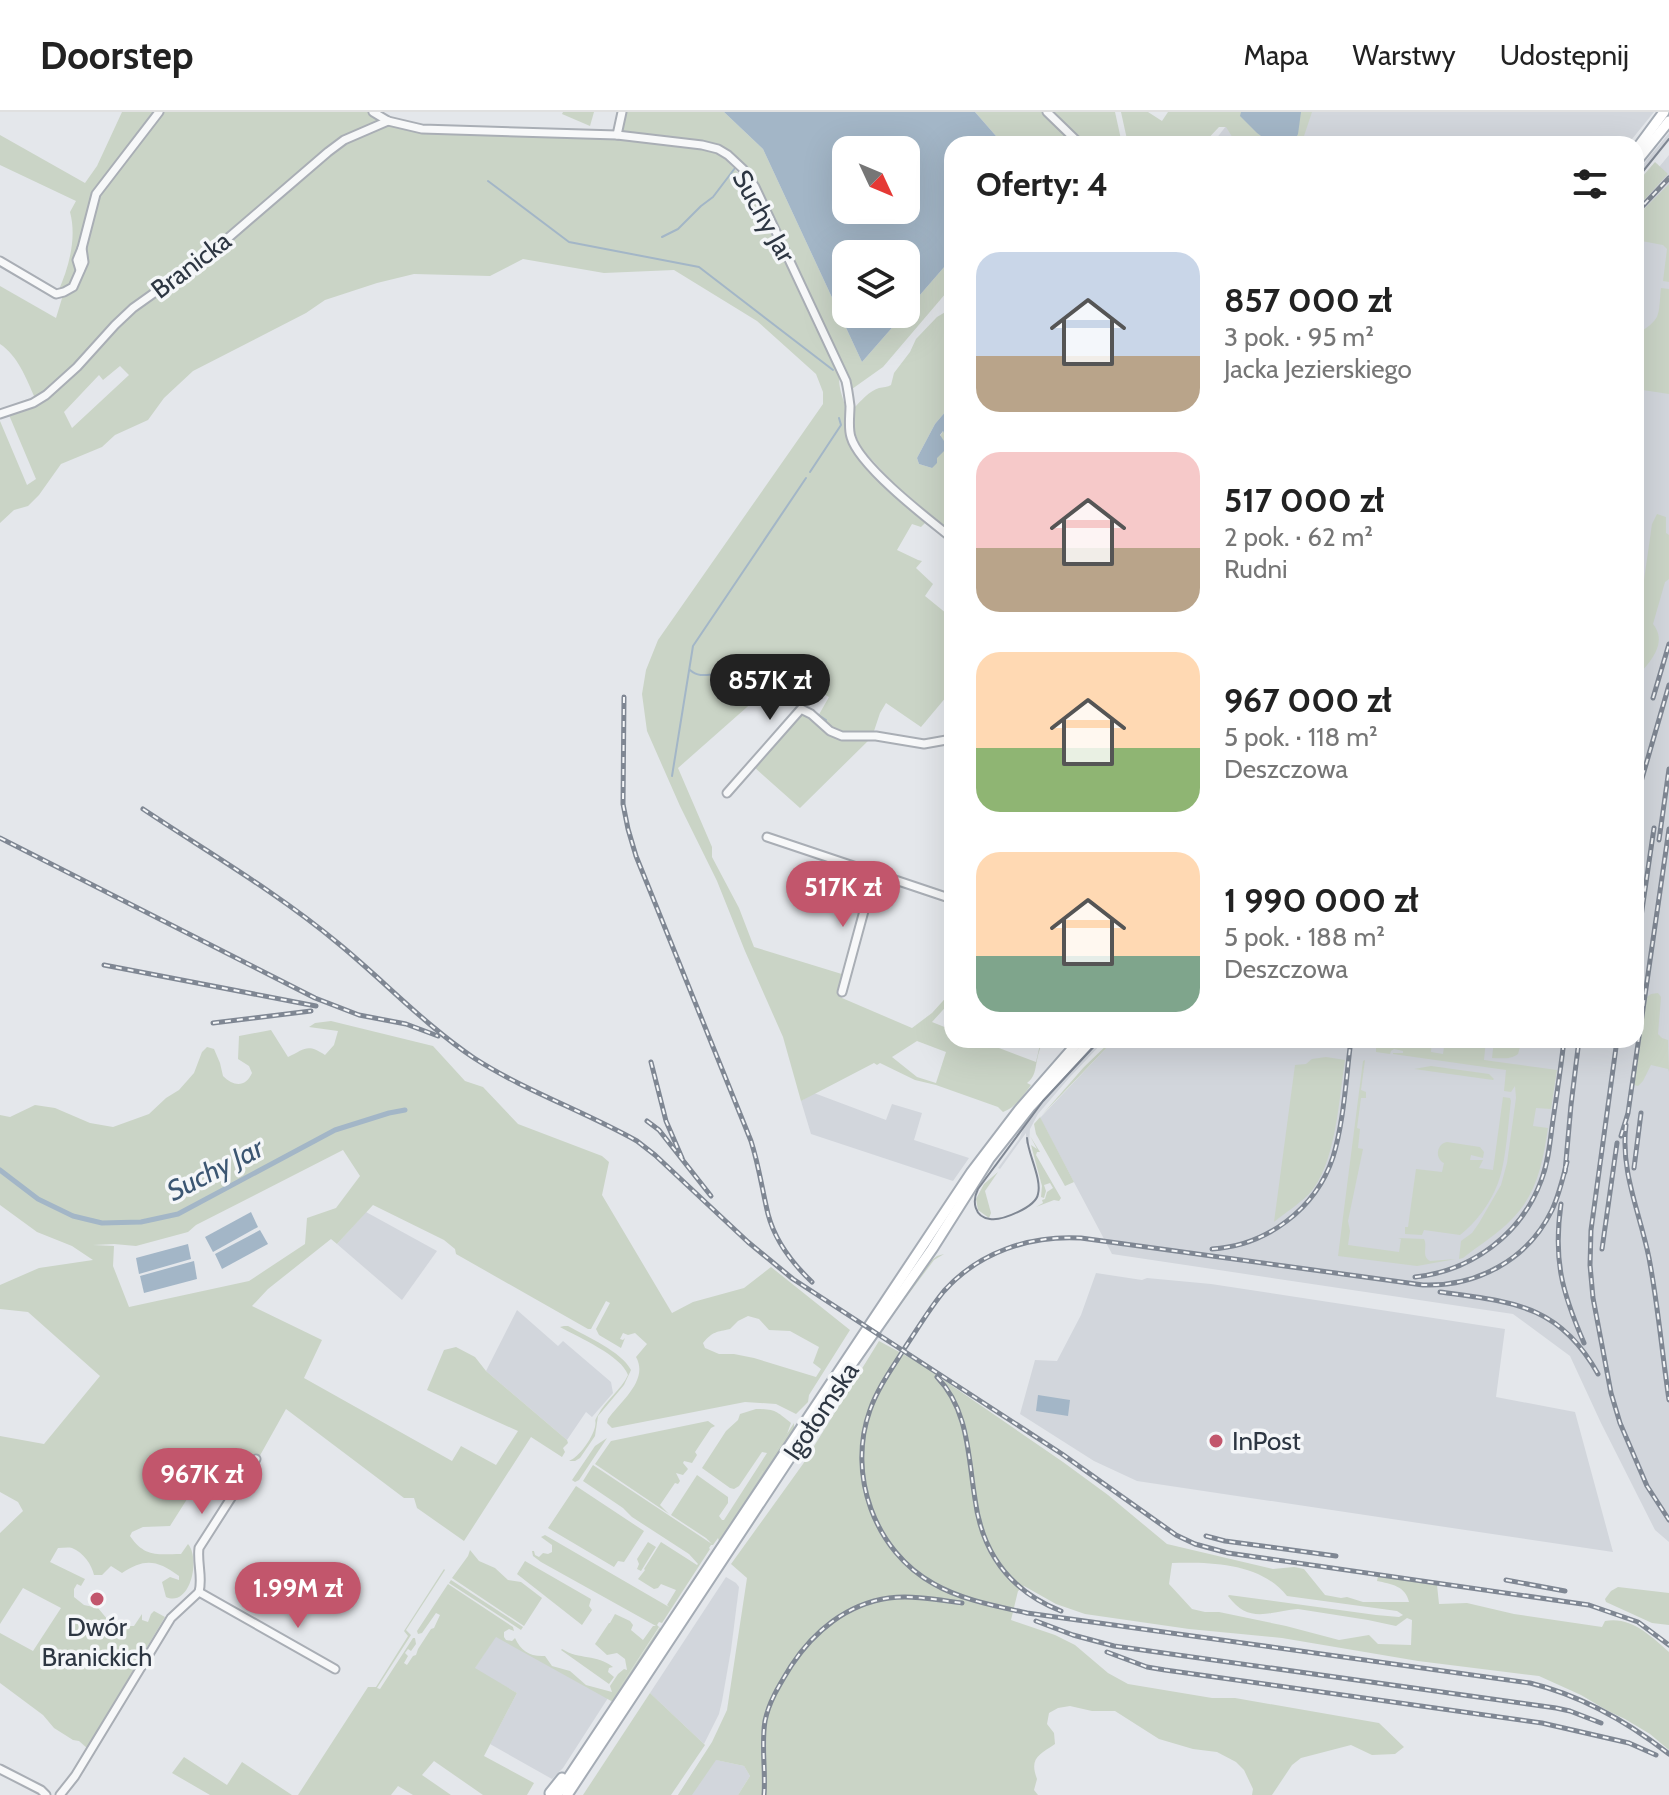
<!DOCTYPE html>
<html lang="pl">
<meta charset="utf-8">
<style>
:root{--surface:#fff;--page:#f2f2f2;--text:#222;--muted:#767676;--line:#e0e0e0;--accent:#c2566c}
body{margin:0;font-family:Cabin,sans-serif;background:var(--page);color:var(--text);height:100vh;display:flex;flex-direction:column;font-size:30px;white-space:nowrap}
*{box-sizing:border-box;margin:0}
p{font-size:26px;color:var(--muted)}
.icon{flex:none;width:44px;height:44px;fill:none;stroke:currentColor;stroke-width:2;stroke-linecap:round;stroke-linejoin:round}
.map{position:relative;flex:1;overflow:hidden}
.panel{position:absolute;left:944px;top:24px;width:700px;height:912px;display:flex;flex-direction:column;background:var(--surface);border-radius:24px;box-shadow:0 8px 32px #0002}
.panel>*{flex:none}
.needle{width:52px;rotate:134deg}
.buttons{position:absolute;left:832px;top:24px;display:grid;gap:16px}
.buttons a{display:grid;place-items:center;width:88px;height:88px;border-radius:16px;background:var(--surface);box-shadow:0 8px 32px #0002;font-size:40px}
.price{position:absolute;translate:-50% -68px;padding:0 18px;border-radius:28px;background:var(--accent);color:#fff;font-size:26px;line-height:52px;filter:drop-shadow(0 2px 4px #0008)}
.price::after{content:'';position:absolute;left:50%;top:48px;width:24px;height:18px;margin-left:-12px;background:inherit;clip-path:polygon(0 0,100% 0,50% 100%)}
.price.on{background:#222;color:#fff}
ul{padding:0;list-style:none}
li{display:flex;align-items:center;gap:24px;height:200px;padding:0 32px}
li span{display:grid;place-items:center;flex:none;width:224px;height:160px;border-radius:24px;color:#555}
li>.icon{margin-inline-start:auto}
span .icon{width:96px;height:96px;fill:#fffc;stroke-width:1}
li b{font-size:34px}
h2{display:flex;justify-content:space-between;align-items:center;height:96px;padding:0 32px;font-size:34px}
header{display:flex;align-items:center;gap:48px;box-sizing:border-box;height:112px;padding:0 40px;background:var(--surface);border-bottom:2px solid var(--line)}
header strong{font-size:38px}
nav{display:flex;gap:44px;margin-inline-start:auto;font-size:28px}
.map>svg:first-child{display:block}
.built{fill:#d2d6dc}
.green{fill:#cad4c6;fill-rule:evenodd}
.water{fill:#a3b6c7;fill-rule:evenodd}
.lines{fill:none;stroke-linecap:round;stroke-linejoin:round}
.stream{stroke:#a3b6c7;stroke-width:2}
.canal{stroke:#a3b6c7;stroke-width:5}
.minor-casing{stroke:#a9aeb5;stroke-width:11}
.major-casing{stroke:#a5acb5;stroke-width:13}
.minor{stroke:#f7f8f9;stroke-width:7}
.major{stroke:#fff;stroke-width:9}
.tram{stroke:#7f8793;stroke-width:2}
.rail-casing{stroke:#7f8793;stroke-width:5}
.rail{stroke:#f4f6f8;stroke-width:2;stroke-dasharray:6;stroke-linecap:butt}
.poi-dot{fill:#c2566c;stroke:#f4f6f8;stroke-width:3}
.labels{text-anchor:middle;stroke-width:7;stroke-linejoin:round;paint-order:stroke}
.street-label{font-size:26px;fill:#2d3642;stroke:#f4f6f8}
.poi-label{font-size:26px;fill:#2d3642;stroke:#f4f6f8;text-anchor:start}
.water-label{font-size:28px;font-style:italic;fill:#3b5672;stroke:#f4f6f8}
</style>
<header>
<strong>Doorstep</strong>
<nav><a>Mapa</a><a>Warstwy</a><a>Udostępnij</a></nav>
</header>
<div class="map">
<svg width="1669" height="1683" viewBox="0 0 1669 1683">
<rect width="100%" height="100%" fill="#e4e7eb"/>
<!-- built -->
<g class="built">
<path d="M1237,0H1654L1628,32H1212Z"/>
<path d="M1669,21V29L1636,69V61Z"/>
<path d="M1669,43V1430L1655,1418L1601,1311L1570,1244L1513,1202L1112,1142L1040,1006L1114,928H1636V83Z"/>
<path d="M1098,928H1105L1069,966L1038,1002L1030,1017L1029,1031L1026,1032V1021L1000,1057L998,1056L1019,1027L1023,1018L996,1055L995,1054L1046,983Z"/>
<path d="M814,981L886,1008L892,992L922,1001L914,1028L969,1046L953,1069L811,1022L801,989Z"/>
<path d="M366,1100L437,1139L402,1188L337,1132Z"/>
<path d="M1096,1161L1142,1168L1147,1166L1211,1172L1505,1217L1496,1285L1575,1300L1613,1440L1137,1369L1094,1349L1020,1302L1035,1248L1057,1249L1081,1203Z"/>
<path d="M517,1198L558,1234L563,1229L611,1270L613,1281L592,1305L586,1300L567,1328L486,1259Z"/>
<path d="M726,1465L736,1471L739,1475L731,1538L722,1589L719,1602L704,1632L650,1581Z"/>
<path d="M496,1524L608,1586L563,1656L552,1667L490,1632L517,1581L474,1557Z"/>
<path d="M703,1645L744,1654L750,1664L738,1683H678Z"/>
</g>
<!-- green -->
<g class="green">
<path d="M122,0H156L103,68L82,131L76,140L75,149L78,158L73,170L58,180C69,155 77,126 70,100L76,89L0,53V23L85,71L97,54Z"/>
<path d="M162,0H370L381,7L346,25L209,139L170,166L72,257L45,280L35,286C26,266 18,244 0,232V174L56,206L63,183L75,176L86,142V133L96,87Z"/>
<path d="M563,0H594L590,14L562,2Z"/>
<path d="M626,0H724L763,37L862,250L904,202H906V199L952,146V174L883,255L852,277L844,254L757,69C747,58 738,46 726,38C704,24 647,23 620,20Z"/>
<path d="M975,0H1042L1075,32H1003Z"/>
<path d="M1054,0H1115L1122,32H1086Z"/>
<path d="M1121,0H1148L1162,9L1168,0H1312L1303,27L1304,32H1238L1236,31L1226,15H1219L1203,32H1128Z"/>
<path d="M396,13L637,29L710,38L724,46L744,67L756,86L815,215L840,261C837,273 843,285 846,297C849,307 846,318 849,328C859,358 902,391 925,411L921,415L912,412L897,438L918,448L922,449L916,456L933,472L925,484L952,506V588L947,584L921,615L886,591L880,601L872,625L800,696L754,655L801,599L809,603L832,623H853L831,618L817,606L829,585L820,580L821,574L790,560L776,592L755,588L678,656L712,735V745L739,796L754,835L845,863L839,882L842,886L912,916L932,901L952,879V888L932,910L952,918V928H978L1036,950L1041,928H1043C1041,934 1038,941 1037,948C1035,958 1035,965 1027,971L1031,973C1023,984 1016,995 1003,1000L998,995L936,973L915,968L880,951L877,953L874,951L801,989L783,925L745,839L717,769L680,694L647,619L642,582L646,558L658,528L823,292V280L816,262L757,209L674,158L604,161L523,147L490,164L414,162L377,171L325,188L306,201L193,259L164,286L148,308L115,323L102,335L61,352L39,383L28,394L14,398L0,411V309L27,373L36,367L9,303L31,296L48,286L132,200L202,152L322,48L346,31L385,14ZM120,254L129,263L72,316L64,300L99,263L103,268ZM917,929L946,940L936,971L917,965L892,945Z"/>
<path d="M1655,50L1668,62L1636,97V72Z"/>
<path d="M1669,72V170L1663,169L1667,137L1663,133L1636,128V105Z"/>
<path d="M1661,176L1669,177V282L1636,277V223C1662,206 1658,206 1661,176Z"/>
<path d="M952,196V292L935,312L917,346L919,352L932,356C938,342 936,329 943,319L946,322L952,314V423L898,376L860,335L855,321L854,296C861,289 869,279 879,276C883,275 888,275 891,273L894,261L910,240L916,227L937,205Z"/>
<path d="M1657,402L1666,405V421L1669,423V467L1665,470L1653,512C1667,529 1653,547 1641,560L1636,556V524L1652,412Z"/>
<path d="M1658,881L1661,885L1658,922L1662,926L1668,928L1669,960L1668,957L1651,953L1643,969L1638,974L1634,973L1647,885L1651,882Z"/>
<path d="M331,909L433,934L465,969L483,975L518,1012L602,1044L609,1050L602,1083L672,1201L693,1190L744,1176L771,1155L850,1218L809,1283L808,1290L796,1302L776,1292L745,1290L612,1316L607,1311L608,1307C621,1289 649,1268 636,1245L647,1232L635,1221L628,1223L623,1221L620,1227L623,1228L625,1226L621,1236L599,1223L596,1217L610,1191L606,1189L591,1217H588L456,1142L455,1137L444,1128L373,1093L337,1132L331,1127L268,1177L252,1194L322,1228L304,1266L452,1349L461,1334L496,1353L518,1319L427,1278L444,1238L456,1235L475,1245L486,1259L567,1328L568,1331L563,1336L565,1340L562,1345L531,1325L464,1429L417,1396L414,1386H404L286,1297L258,1347L238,1372L208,1354L170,1414L143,1415L132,1420L130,1424C145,1446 158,1442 181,1442L188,1432C201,1447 190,1496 166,1485L162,1470L170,1465L179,1468V1464C157,1448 145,1446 122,1461L111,1454L102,1463H94C92,1453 83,1440 72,1436C68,1435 63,1436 58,1436L50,1450L85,1467L81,1474L77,1472L74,1477V1485L84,1493L98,1496L108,1508L124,1514H134L142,1502V1508L148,1510L151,1502L154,1499L165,1505L87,1636L79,1629L73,1628L54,1616L43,1603L0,1571V1521L33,1539L61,1496L23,1476L0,1512V1421L23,1399L18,1390L0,1380V1324L44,1332L100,1264L28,1200L0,1197V1173L39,1156L93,1148L72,1134L37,1120L0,1093V1003L10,1005L35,993L55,996L90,1011L113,1015L149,1002L166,986L179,978L194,961L202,940L207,935L214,937L220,951L223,964C234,975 246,975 252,961L249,954L238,947L239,924L271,918L288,945C305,937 307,931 325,943L334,933L338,919L309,915L315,911ZM343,1038L360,1064L336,1096L307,1106L305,1132L249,1169L129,1195L113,1154L114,1134L93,1133L114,1132L136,1134L188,1120L196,1113ZM748,1204L759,1207L769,1218L790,1219L819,1235L813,1251L821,1257L816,1265L754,1246L734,1242H719L705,1236L703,1231C713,1219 717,1220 730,1217L738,1209Z"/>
<path d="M1112,928H1114L1040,1005L1074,1070L1065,1074L1036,1022L1034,1012L1084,955Z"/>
<path d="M1366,928H1383V933L1392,935L1393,928H1432L1431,940L1443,942L1445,928H1486L1484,948L1557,958L1551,997L1536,996L1533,1014L1548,1016C1543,1050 1537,1082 1512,1107C1498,1122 1479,1133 1463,1146L1459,1147L1461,1129L1472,1121L1479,1111L1501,1073L1507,1051L1516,986L1515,974L1511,980L1504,979L1506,958L1393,942V941H1403V939L1394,937L1391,939L1390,942L1376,940V935H1365Z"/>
<path d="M1494,928H1522L1518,942C1510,948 1501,946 1492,946Z"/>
<path d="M1326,945L1345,948C1339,986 1336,1053 1309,1082C1299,1092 1285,1101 1274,1110L1295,953L1306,952L1312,947Z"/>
<path d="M1365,948L1361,978L1366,980V986H1361L1357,1016L1360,1017L1358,1036L1363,1037L1348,1109L1350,1119L1348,1133L1399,1140L1401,1127L1398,1126L1424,1127C1428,1135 1421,1144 1430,1149L1456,1147L1417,1154L1338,1144L1363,949Z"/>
<path d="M1431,954L1489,962L1494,967L1493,968L1414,957Z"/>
<path d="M1503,985L1510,986L1511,989C1508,1012 1506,1051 1498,1071C1491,1090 1476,1111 1460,1123L1424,1118L1422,1123L1405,1122V1115H1408L1416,1057L1442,1060L1444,1051C1435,1047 1436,1032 1447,1030L1480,1035L1484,1040L1483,1046L1471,1043L1470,1048H1483L1479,1056L1493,1058Z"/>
<path d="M1030,1024L1040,1040H1037L1036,1043L1061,1086L1059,1089L1054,1088L1036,1095L1043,1091L1042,1088L1045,1087L1047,1080L1053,1076L1050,1071L1044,1073L1046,1079L1044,1086L1041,1085L1042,1074L1031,1033L1037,1037Z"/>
<path d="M998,1060L985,1079L991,1101L989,1106L978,1098L976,1087L984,1072Z"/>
<path d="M944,1142L934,1148L884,1215L839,1281H837L884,1212L932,1148L937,1144Z"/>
<path d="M564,1214H568C587,1225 621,1239 631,1258L624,1273L598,1304L595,1324L580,1346L575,1349H569C579,1345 592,1327 595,1315C597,1307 593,1311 598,1303C606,1288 621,1278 628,1263C622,1244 578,1225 560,1215Z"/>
<path d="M879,1229L916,1249L1063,1350L1108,1383L1167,1432L1273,1457L1294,1455L1304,1457L1325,1483L1341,1486L1347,1485L1363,1490H1409C1406,1474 1391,1472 1377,1469L1378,1464L1437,1473L1439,1492L1467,1491L1514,1502L1602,1515L1605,1509C1631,1504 1651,1524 1669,1540V1638L1650,1622L1625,1607L1608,1599L1581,1583L1539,1564L1418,1549L1282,1526L1189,1517L1085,1502L1056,1492L1024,1474L1018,1479L1011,1508L1055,1523L1075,1533L1108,1561L1128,1572L1212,1586H1235L1379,1611L1404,1635L1395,1642L1372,1643L1351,1633L1301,1646L1292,1653L1272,1683H1252L1253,1677L1244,1658L1236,1650L1217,1640L1193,1637L1159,1627L1115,1599H1092L1070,1594L1058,1596L1049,1601L1047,1612L1054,1621L1055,1632C1039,1643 1029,1646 1037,1667L1034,1678L1038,1683H738L750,1664L744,1654L716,1648L692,1683H678L712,1630L727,1598L747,1466L731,1452L803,1352ZM1172,1451C1211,1450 1261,1451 1287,1484L1397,1499L1403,1503L1399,1505L1376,1503L1229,1483L1228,1484C1249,1513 1270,1499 1298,1497L1368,1508L1396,1514L1407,1506L1412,1508L1411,1533L1378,1532L1369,1523L1339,1528L1286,1514L1219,1500H1205L1192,1497L1169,1472Z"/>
<path d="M756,1297C776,1297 777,1300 791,1311L787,1322L748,1382L794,1311V1317L719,1429L718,1426L713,1433H711L709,1436L710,1437L662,1511L659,1510L657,1513L659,1515L618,1578L660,1515L661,1518L613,1590L496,1525L475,1556L517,1581L484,1644L534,1671L527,1683H483L434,1649L422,1663L451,1683H413L398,1674L391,1683H298L368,1575H376L408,1524L404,1519L444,1457L445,1458L406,1518L411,1523L377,1576L380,1577L413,1526H415L416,1532L411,1539L408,1537L405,1541L408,1544L404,1551L407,1553L413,1544L416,1543L418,1537L431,1517L434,1516L440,1503L436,1501L422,1521L418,1522L417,1519L448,1472L513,1515L514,1519L509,1517L504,1520V1525L506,1528L512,1529L515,1526C521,1539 530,1545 545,1544L552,1554L570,1559L586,1573L612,1580L610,1574L618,1562L624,1557L627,1558L625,1547L617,1541L607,1543L595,1532L609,1511H610L615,1502L630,1509L633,1513L631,1518L643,1528L653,1514H656L541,1450L533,1444L532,1439H534L535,1443L539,1445L543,1441L548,1442L552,1440V1433L541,1425L545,1423L669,1495L667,1493L676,1478L661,1472L658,1476L654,1477L638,1467L645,1458L644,1457L661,1430L697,1453L698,1452L689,1442L632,1405L623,1396L583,1369L593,1353L712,1432L706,1426L671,1403L697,1363L728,1385V1391L719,1404L722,1408H724L767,1341L762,1340L739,1374L734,1377L730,1376L702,1356L726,1319L738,1308L740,1302Z"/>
<path d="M708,1309L715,1314L711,1316L695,1340L697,1343L692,1351L684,1349L683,1351L688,1357L683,1363L676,1361L680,1369L678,1372L675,1371L660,1393L669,1402L595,1352L611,1329Z"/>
<path d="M607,1326L579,1368L575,1370L572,1368L595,1334Z"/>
<path d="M576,1374L644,1419L624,1450L618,1449L614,1455L548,1416Z"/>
<path d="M648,1430L656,1435L641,1459L637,1457L639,1452L637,1447Z"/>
<path d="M470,1438L479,1449L495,1456L508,1468L521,1470L542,1486L524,1514L452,1466L468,1444Z"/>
<path d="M525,1449L591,1487L589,1494L592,1498L582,1513L517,1462Z"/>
<path d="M451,1468L523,1515L521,1518L449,1471Z"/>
<path d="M1618,1475L1669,1481V1513L1652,1511L1606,1490L1605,1487L1611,1479Z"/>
<path d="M562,1537C579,1548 597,1542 613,1555L609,1556L608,1560L614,1565L609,1572L561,1538Z"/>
<path d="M650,1581L705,1633L671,1683H583Z"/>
<path d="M184,1645L227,1673L242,1650L292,1683H210L172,1661Z"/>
</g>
<!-- water -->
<g class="water">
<path d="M724,0H975L1003,32H952V146L906,199V142H846V202H904L862,250L763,37ZM846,38H906V98H846Z"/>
<path d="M1241,0H1301L1298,22L1293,32H1272L1257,21L1240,4Z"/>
<path d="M952,292V314L945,323L943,319L940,323L948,335L937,346V351L932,356L919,352L917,346L935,312Z"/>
<path d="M251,1100L258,1115L213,1140L205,1125Z"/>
<path d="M260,1118L268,1132L222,1157L215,1142Z"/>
<path d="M188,1132L191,1147L139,1162L136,1146Z"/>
<path d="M194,1149L197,1167L144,1181L140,1164Z"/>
<path d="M1038,1283L1070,1288L1068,1304L1036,1299Z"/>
</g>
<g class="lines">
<!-- stream -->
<g class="stream">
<path d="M488,69L569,130L699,155L833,258"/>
<path d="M662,125L678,117L701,94L713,85L735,56"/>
<path d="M810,360L841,313L839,306"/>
<path d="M690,558C701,568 712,560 725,562L769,589L801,594"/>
<path d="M814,600L826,608"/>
<path d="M672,664L693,534L806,366"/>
</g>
<!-- canal -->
<path class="canal" d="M0,1058L38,1087L73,1104L102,1111L141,1110L178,1102L335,1018L389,1001L405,998"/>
<!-- minor casing -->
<g class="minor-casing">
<g id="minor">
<path d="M373,0L388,9L422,17L617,23L702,33L718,37L728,43L743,57L755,75L846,269C848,278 849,286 850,294C850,304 848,316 851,325C859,354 928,407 952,426"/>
<path d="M1047,0L1080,32"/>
<path d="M617,23L622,0"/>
<path d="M0,149L56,182L64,180L73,175L84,150L82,136L96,82L159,0"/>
<path d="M80,158L77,148L82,136"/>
<path d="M0,302L33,291L46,283L77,255L115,213L133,196L213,139L328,40L344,28L388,9"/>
<path d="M727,681L801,597L811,602L830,619L842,624H876L924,632L952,627"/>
<path d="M767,725L952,787"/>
<path d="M842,880L874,762"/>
<path d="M199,1480L335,1557"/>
<path d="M199,1480C203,1466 197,1451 199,1436L256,1347"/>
<path d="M0,1657L41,1678L46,1683"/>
<path d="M60,1683L75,1664L171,1506L199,1480"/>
</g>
</g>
<!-- major casing -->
<g class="major-casing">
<g id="major">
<path d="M1636,38L1664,0"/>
<path d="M1636,50L1669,9"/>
<path d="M550,1681L562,1666"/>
<path d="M557,1683L971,1061L1019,998L1080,928"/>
<path d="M567,1683L849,1256L932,1137L989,1047L1030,995L1092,928"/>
</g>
</g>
<!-- minor -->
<use href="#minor" class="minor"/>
<!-- major -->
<use href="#major" class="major"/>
<!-- tram -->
<g class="tram">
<path d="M1636,68L1669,27"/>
<path d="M1027,1026C1028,1042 1042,1067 1038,1082C1036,1095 1002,1109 990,1107C974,1105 972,1089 978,1077L1043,989L1100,928"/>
</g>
<!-- rail casing -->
<g class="rail-casing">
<g id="rail">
<path d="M1636,101L1669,66"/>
<path d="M624,585L623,692L628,717L636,744L751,1029C759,1054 762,1077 768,1102C775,1129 792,1151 812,1170"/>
<path d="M1653,586L1669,532"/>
<path d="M1636,687L1669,573"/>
<path d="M143,697C209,741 278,781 339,832C384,869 425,913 474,946C525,979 584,999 637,1029L655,1043L748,1130L793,1167L1062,1342L1176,1423L1195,1432L1228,1441L1589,1493L1638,1510L1669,1533"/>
<path d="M0,726L315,886L359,903L406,912L438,924"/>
<path d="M1659,728L1669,657"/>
<path d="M1636,839L1654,716"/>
<path d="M104,853L316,894"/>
<path d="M213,911L311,899"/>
<path d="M1617,928L1591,1118L1590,1153L1593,1186L1611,1281L1620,1311L1647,1374L1669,1408"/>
<path d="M651,950L666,1009L682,1046"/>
<path d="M647,1009L659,1018L711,1084"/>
<path d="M1626,1013C1620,1059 1640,1101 1649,1146C1658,1193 1662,1241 1669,1288"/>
<path d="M1621,1024L1628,1001L1669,717"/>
<path d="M1567,1050C1563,1066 1559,1083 1552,1098C1528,1148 1476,1175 1423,1173L1081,1126C1030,1123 979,1140 944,1179C930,1196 918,1216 906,1234C893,1255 878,1275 870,1298C847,1362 874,1439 934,1472C962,1488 996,1494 1027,1501L1530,1571C1580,1583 1629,1611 1669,1642"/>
<path d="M1634,1056L1641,1001"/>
<path d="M1565,1060L1571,993L1579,928"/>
<path d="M1561,1092C1553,1148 1562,1180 1584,1231"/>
<path d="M1212,1137C1266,1134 1316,1097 1333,1045C1344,1010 1346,965 1351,928"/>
<path d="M1602,1137L1617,1031"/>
<path d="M1415,1165C1471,1159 1521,1123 1541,1069C1549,1049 1550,1028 1553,1008C1557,981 1561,955 1564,928"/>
<path d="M1440,1180C1512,1190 1559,1192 1598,1262"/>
<path d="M937,1265C969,1298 968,1345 975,1387C982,1441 1010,1479 1061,1499"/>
<path d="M1206,1424L1225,1429L1336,1444"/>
<path d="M1506,1468L1565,1479"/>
<path d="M1036,1509L1073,1523L1114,1534L1556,1596L1570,1599L1601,1611"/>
<path d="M1107,1540L1147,1555L1165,1558L1542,1611L1629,1631L1656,1643"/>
<path d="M764,1683C766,1659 761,1634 765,1609C769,1589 780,1572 791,1554C814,1519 847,1492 889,1486C913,1483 939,1488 962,1491"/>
</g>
</g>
<!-- rail -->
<use href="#rail" class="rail"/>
</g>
<!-- markers -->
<g class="poi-dot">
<circle cx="1216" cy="1329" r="8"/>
<circle cx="97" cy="1487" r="8"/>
</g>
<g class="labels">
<!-- street labels -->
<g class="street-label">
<text transform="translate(764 104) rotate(61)" y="9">Suchy Jar</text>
<text transform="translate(191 153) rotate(-37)" y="9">Branicka</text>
<text transform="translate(821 1299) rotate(-56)" y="9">Igołomska</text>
</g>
<!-- poi labels -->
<g class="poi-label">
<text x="1232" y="1338">InPost</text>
<text x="97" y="1524" text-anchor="middle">Dwór<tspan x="97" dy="30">Branickich</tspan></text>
</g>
<!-- water labels -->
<g class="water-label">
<text transform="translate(215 1057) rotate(-27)" y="10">Suchy Jar</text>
</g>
</g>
</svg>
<div class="buttons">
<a><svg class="needle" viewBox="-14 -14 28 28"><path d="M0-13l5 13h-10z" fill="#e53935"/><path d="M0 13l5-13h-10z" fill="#767676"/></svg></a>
<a><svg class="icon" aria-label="layers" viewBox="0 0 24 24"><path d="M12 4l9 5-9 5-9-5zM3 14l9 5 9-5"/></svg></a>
</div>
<b class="price on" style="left:770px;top:610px">857K zł</b>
<b class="price" style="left:843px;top:817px">517K zł</b>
<b class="price" style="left:202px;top:1404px">967K zł</b>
<b class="price" style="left:298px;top:1518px">1.99M zł</b>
<section class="panel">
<h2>Oferty: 4<svg class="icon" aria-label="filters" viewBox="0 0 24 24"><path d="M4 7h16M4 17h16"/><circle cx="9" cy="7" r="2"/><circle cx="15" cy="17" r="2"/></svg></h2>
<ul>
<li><span style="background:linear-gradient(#c9d6e8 65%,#b9a48a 0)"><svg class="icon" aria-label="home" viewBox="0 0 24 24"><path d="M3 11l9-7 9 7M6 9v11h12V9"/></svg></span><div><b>857 000 zł</b><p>3 pok. · 95 m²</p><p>Jacka Jezierskiego</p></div></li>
<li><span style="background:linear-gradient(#f6c9c9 60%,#b9a48a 0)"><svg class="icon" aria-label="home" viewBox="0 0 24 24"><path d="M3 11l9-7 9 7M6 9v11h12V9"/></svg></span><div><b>517 000 zł</b><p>2 pok. · 62 m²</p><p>Rudni</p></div></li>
<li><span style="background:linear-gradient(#ffd9b3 60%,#8fb573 0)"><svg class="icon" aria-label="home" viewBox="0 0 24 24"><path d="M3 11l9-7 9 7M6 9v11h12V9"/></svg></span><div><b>967 000 zł</b><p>5 pok. · 118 m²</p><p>Deszczowa</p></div></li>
<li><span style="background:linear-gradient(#ffd9b3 65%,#7fa58c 0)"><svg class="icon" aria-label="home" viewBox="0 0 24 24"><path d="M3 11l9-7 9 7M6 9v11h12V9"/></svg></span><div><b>1 990 000 zł</b><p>5 pok. · 188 m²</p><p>Deszczowa</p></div></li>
</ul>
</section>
</div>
